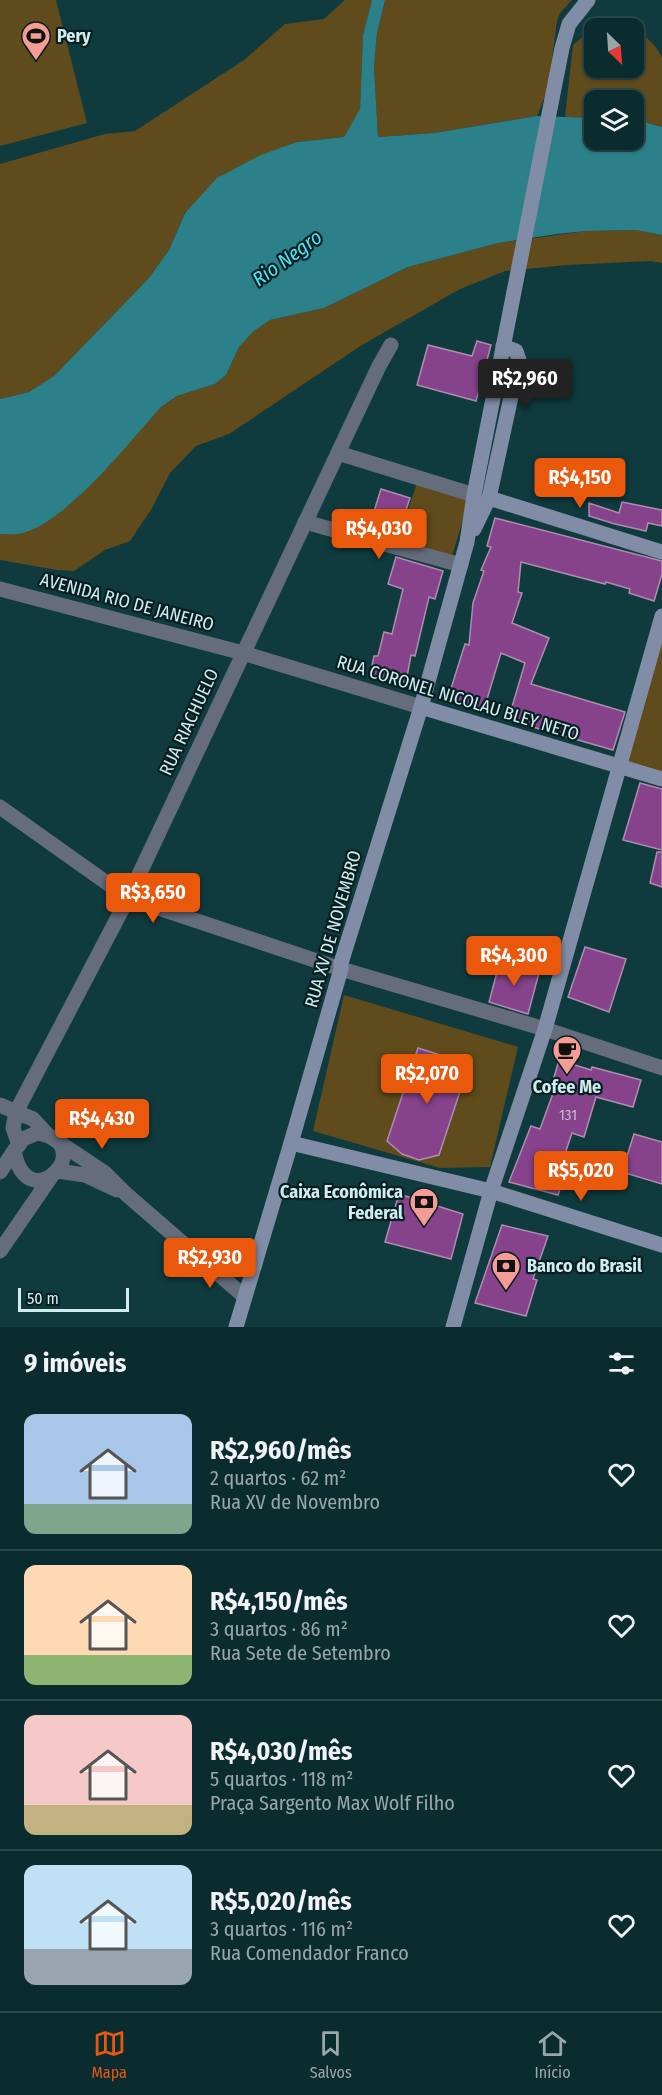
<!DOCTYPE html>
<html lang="pt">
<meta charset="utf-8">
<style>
:root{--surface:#0b2c2f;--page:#143437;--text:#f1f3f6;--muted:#9aa7aa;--line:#2b484b;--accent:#ea580c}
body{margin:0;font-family:"Fira Sans Condensed",sans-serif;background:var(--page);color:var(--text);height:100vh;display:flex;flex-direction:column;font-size:22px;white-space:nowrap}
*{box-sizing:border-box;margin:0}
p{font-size:20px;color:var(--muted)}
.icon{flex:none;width:33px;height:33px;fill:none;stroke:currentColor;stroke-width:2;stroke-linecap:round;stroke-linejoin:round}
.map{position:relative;height:1327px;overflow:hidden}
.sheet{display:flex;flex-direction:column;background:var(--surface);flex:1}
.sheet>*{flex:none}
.needle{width:39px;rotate:155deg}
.fabs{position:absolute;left:584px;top:18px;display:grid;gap:12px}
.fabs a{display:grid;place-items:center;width:60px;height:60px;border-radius:12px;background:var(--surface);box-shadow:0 2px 4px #0004,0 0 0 2px var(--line);font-size:30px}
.scale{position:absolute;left:18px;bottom:15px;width:111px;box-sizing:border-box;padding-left:6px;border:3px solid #d0ecef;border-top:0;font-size:16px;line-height:21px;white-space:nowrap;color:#d0ecef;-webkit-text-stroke:4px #081f22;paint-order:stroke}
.price{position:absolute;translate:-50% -51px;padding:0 14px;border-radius:6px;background:var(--accent);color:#fff;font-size:20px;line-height:39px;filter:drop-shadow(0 2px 3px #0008)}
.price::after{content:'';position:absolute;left:50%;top:36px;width:18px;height:14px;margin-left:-9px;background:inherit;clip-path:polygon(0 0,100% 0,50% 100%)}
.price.active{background:#222;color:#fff}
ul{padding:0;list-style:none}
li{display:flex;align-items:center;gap:18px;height:150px;padding:0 24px}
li+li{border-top:2px solid var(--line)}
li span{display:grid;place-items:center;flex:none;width:168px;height:120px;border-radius:12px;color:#555}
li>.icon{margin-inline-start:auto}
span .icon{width:72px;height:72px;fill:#fffc;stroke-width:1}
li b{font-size:26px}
h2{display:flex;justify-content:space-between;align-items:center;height:72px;padding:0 24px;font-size:26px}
.tab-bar{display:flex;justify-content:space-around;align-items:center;height:84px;border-top:2px solid var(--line);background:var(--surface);font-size:16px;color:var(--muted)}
.tab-bar a{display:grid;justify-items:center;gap:3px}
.tab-bar .active{color:var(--accent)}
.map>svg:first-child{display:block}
.green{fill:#5f4b1c}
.water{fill:#2b8089}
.building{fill:#86438b;stroke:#ad8dae;stroke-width:1.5}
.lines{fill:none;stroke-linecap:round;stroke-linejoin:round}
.street{stroke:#656d7d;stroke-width:15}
.secondary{stroke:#818da6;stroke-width:15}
.labels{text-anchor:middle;stroke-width:4.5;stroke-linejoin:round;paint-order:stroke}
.number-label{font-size:15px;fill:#bec2d6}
.poi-label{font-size:18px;font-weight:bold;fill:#d0ecef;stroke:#081f22;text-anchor:start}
.street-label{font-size:18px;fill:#d0ecef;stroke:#081f22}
.water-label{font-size:20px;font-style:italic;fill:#48e9f9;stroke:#081f22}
</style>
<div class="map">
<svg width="662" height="1327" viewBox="0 0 662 1327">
<rect width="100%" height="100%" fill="#0f3b3f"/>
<!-- green -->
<g class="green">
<path d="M0,0H56L87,123L0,146Z"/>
<path d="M345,0H372L363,35L360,110L344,137L297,142L185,212L169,250L148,279L54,376L29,392L0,399V164L105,134L135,131L244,60L285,24L324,19Z"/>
<path d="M385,0H572L560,13L557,21L548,89L537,116L434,133L378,137L374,67L377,33Z"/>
<path d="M633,29H638L655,46L662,57V127L633,119V100H594V118L565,117L573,45L585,35L594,32V68H633Z"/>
<path d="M636,230L662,235V263L651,261L567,265L505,271L460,289L362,345L229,434L196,446L170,473L152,508L130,541L105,550L74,571L57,570L0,560V534L21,533L76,499L161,407L177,396L215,384L226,375L239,347L254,331L270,320L324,308L408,267L498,243L586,231Z"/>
<path d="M417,483L469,500L452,556L398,539Z"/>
<path d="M662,618V777L622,765Z"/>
<path d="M344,995L518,1047L490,1167L440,1168L313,1131Z"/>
</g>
<!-- water -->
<path class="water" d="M372,0H385L377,33L374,67L378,137L434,133L537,116L594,118V140H633V119L662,127V235L636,230L586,231L557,234L498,243L408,267L324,308L270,320L254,331L239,347L226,375L215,384L177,396L161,407C127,444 70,519 23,533C16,535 8,534 0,534V399L29,392L54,376L148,279L169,250L185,213L217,178L261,155L297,142L344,137L360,109L363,35Z"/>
<!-- building -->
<g class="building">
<path d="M477,341L491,345L476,401L417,385L428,345L472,356Z"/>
<path d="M381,489L410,498L399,531L371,521Z"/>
<path d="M622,502L662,510V526L648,523L646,531L615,524L589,516V503L619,513Z"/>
<path d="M495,518L662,561V574L654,601L629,593L630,589L606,582L605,584L521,562L518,592L522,593L512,623L549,638L531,684L625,712L613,750L508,720L525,663L501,653L484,709L448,698L465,644L469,645L473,603L484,571L481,570L491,547L487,546Z"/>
<path d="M396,557L443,571L435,599L429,597L415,656L411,655L406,682L370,675L374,656H378L384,632L392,634L403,589L388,584Z"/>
<path d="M640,783L662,789V850L623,840Z"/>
<path d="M657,852H662V887L650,883Z"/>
<path d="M585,947L626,959L609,1012L568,997Z"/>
<path d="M500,961L539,973L528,1014L489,1002Z"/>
<path d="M418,1048L469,1064L439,1155L419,1160L402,1154L387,1141Z"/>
<path d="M559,1060L591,1070L592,1067L641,1080L633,1107L596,1097L584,1137L572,1133L560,1169L566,1170L558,1195L509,1182L531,1126L540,1129L556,1085L552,1084Z"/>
<path d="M634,1134L662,1142V1184L622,1172Z"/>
<path d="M399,1194L463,1214L451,1259L385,1242Z"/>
<path d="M502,1225L548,1236L533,1279L537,1280L526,1316L475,1303Z"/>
</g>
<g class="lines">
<!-- street -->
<g class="street">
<path d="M338,453L474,495"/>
<path d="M305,522L461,565"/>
<path d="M0,589L243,653L421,707"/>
<path d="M0,807L128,898L341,969L545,1029L662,1068"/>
<path d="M0,1105L33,1119L47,1134"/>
<path d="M37,1133C102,1143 28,1222 14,1151L23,1139Z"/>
<path d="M51,1137L105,1173L126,1194L245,1297"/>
<path d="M19,1145L13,1128L16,1112L128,898L379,366L391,345"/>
<path d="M58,1171L85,1175L117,1190"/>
<path d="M0,1172L14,1151"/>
<path d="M0,1251L51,1177"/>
<path d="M202,1257L231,1265H255"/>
</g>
<!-- secondary -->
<g class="secondary">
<path d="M489,498L662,552"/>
<path d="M474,529L489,498L519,360L516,351L503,346"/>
<path d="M421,707L662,779"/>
<path d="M291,1143L491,1191L662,1245"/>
<path d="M236,1327L291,1143L341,969V963L421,707L467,542L474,495L562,48L569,24L588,0"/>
<path d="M453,1327L491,1191L545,1029L662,616"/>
</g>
</g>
<!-- icons -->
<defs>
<g id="stadium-pin" transform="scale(1.5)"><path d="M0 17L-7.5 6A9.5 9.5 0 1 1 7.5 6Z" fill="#f59c94" stroke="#081f22"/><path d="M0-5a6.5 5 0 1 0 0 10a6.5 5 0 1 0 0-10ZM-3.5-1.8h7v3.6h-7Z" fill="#111"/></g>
<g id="cafe-pin" transform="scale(1.5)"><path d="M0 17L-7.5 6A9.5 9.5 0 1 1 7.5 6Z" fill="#f59c94" stroke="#081f22"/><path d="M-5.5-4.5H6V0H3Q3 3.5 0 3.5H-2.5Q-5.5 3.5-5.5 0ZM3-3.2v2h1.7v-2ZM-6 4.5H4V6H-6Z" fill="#111"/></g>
<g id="bank-pin" transform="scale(1.5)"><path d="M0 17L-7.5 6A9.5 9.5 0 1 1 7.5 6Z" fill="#f59c94" stroke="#081f22"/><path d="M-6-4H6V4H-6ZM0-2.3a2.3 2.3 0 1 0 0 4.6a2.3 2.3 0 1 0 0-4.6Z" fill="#111"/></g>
</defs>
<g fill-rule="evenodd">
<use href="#stadium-pin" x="36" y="36"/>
<use href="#cafe-pin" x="567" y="1050"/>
<use href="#bank-pin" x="424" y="1202"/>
<use href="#bank-pin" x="506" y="1266"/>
</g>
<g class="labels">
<!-- number labels -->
<g class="number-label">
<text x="568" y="1120">131</text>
</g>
<!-- poi labels -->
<g class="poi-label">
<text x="57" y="42">Pery</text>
<text x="567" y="1093" text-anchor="middle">Cofee Me</text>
<text x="403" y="1198" text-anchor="end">Caixa Econômica<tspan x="403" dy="21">Federal</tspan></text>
<text x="527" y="1272">Banco do Brasil</text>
</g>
<!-- street labels -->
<g class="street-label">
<text transform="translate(127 602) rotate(15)" y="6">AVENIDA RIO DE JANEIRO</text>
<text transform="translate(458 698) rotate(17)" y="6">RUA CORONEL NICOLAU BLEY NETO</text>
<text transform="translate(189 722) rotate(-65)" y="6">RUA RIACHUELO</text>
<text transform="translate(333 929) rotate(-74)" y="6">RUA XV DE NOVEMBRO</text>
</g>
<!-- water labels -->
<g class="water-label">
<text transform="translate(287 258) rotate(-36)" y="7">Rio Negro</text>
</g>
</g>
</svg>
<div class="fabs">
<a><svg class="needle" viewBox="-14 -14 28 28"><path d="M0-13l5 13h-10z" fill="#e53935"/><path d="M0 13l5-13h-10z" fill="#9aa7aa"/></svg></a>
<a><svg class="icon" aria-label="layers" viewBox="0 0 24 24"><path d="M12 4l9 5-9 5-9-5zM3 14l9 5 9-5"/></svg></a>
</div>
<div class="scale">50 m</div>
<b class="price active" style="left:525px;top:410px">R$2,960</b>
<b class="price" style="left:580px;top:509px">R$4,150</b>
<b class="price" style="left:379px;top:560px">R$4,030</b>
<b class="price" style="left:153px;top:924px">R$3,650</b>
<b class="price" style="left:514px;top:987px">R$4,300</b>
<b class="price" style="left:427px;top:1105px">R$2,070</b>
<b class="price" style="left:102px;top:1150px">R$4,430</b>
<b class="price" style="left:581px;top:1202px">R$5,020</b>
<b class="price" style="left:210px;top:1289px">R$2,930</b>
</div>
<section class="sheet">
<h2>9 imóveis<svg class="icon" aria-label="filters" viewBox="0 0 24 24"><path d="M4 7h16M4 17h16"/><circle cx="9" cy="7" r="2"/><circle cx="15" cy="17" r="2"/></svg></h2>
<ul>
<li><span style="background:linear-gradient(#a9c7e8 75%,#7fa58c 0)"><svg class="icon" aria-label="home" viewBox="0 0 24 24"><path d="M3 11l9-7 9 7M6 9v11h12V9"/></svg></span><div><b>R$2,960/mês</b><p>2 quartos · 62 m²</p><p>Rua XV de Novembro</p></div><svg class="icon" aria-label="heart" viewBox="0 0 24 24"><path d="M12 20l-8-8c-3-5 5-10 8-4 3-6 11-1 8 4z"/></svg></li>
<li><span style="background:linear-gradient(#ffd9b3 75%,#8fb573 0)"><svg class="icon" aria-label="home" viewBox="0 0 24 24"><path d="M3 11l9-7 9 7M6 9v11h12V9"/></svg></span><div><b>R$4,150/mês</b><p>3 quartos · 86 m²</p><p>Rua Sete de Setembro</p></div><svg class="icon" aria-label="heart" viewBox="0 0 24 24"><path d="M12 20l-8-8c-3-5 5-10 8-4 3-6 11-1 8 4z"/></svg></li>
<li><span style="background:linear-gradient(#f6c9c9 75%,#c2b280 0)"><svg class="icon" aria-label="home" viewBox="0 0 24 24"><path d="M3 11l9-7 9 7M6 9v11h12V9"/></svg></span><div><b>R$4,030/mês</b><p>5 quartos · 118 m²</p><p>Praça Sargento Max Wolf Filho</p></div><svg class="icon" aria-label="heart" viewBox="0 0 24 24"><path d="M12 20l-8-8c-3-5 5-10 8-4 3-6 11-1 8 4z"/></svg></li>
<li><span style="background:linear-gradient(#bfe0f5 70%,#9aa5b1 0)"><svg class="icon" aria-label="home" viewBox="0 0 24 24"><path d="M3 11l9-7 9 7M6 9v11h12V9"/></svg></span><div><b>R$5,020/mês</b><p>3 quartos · 116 m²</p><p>Rua Comendador Franco</p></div><svg class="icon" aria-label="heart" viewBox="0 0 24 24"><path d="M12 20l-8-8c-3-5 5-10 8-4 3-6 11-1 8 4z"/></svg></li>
</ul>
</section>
<nav class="tab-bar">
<a class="active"><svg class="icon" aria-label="map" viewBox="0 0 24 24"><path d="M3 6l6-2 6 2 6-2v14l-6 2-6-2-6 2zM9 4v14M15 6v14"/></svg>Mapa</a>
<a><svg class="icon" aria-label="saved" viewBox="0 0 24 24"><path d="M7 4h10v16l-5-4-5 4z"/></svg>Salvos</a>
<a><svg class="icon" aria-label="home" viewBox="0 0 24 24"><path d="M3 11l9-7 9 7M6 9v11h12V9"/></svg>Início</a>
</nav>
